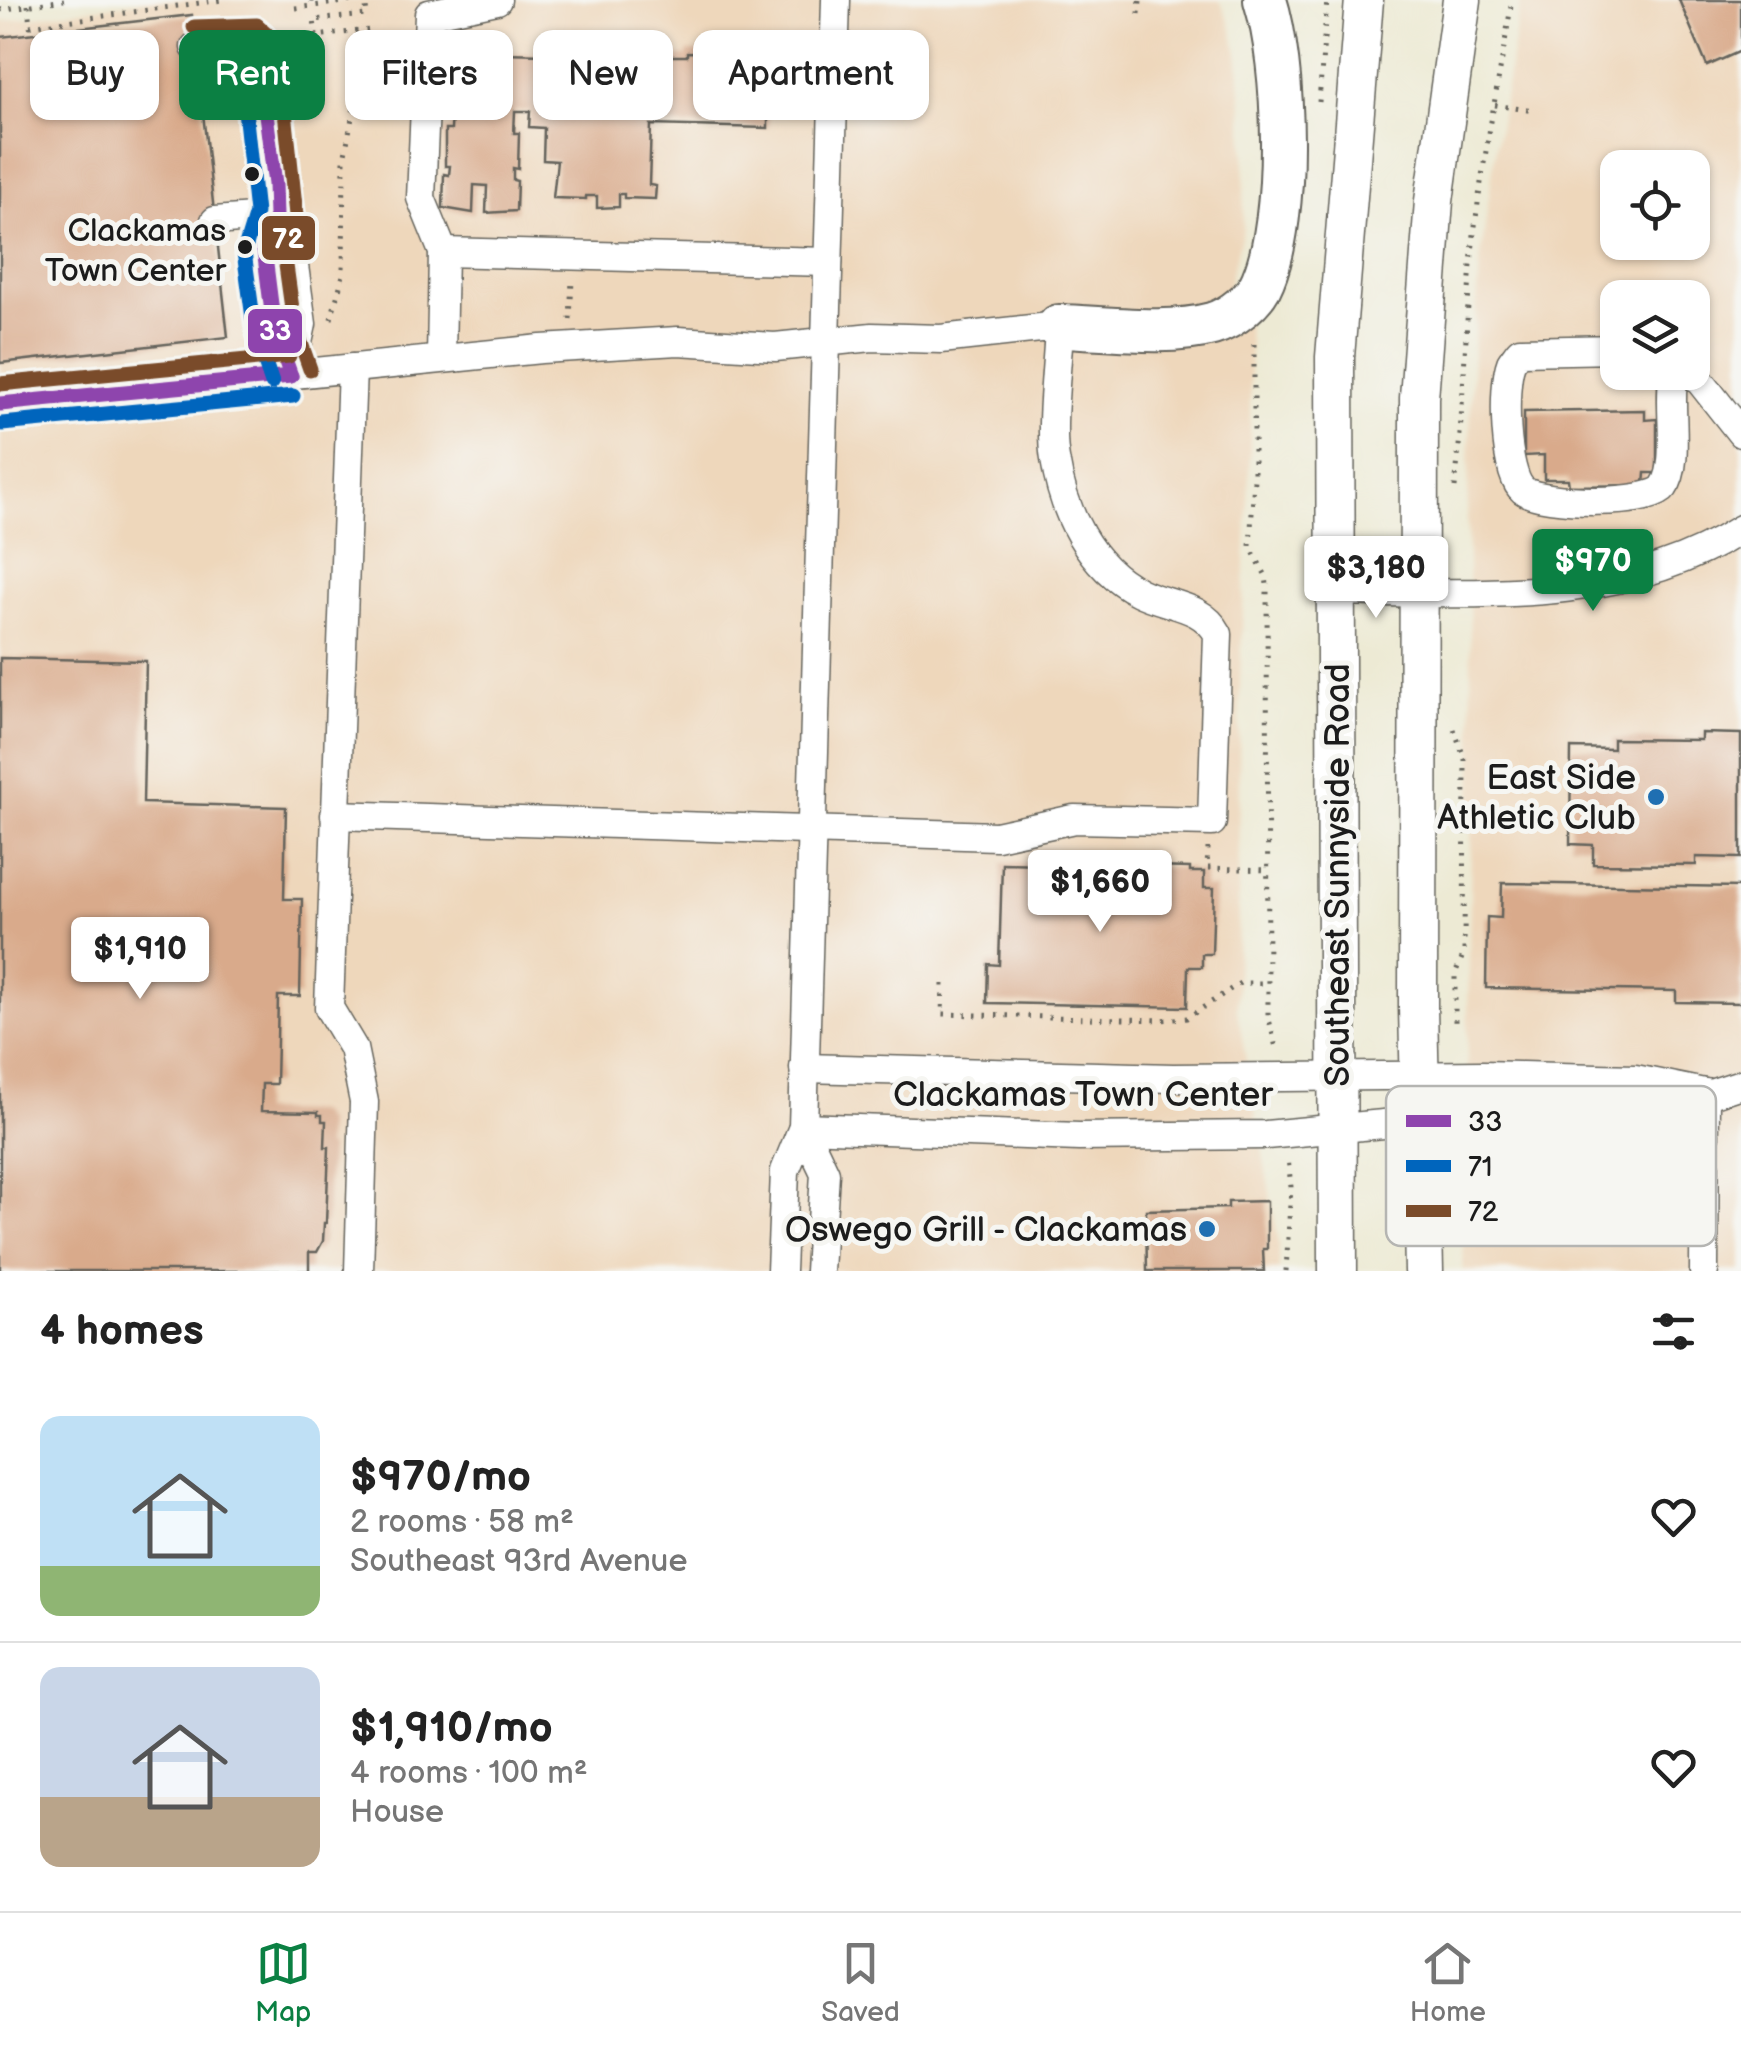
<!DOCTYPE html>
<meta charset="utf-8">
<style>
:root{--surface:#fff;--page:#f2f2f2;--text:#222;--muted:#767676;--line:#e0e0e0;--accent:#0b8043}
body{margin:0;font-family:"Balsamiq Sans",sans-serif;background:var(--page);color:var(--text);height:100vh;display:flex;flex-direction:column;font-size:38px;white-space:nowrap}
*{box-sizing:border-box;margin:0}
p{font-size:32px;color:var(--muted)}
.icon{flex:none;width:55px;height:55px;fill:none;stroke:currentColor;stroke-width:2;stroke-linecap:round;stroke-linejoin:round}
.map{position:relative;height:1271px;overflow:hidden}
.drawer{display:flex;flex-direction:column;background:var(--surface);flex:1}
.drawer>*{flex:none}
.hud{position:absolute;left:30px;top:30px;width:1000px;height:90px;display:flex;gap:20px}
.controls{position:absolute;left:1600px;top:150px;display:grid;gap:20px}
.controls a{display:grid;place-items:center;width:110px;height:110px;border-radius:20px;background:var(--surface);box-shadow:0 2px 8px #0004;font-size:50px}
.price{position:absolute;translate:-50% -85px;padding:0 22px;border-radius:10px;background:#fff;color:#222;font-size:32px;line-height:65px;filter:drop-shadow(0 2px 5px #0008)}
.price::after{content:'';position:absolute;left:50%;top:60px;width:30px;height:22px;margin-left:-15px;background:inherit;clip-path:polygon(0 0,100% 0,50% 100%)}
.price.current{background:var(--accent);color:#fff}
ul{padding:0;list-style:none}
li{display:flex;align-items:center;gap:30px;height:250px;padding:0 40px}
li+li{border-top:2px solid var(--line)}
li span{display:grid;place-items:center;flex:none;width:280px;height:200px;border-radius:20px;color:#555}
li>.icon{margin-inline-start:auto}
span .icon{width:120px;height:120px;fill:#fffc;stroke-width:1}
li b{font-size:42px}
h2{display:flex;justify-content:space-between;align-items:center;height:120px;padding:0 40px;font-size:42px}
.chip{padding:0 35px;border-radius:20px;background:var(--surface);box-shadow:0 2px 8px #0004;font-size:35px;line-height:90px}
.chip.current{background:var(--accent);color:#fff}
.tab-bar{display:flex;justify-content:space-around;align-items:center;height:140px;border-top:2px solid var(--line);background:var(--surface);font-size:28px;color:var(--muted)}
.tab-bar a{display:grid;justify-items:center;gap:5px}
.tab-bar .current{color:var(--accent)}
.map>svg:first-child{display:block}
.built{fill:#eed7bb;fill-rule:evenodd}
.building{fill:#d9aa8b}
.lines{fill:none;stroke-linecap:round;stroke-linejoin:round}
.minor-casing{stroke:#65645c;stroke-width:31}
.major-casing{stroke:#65645c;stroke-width:41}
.highway-casing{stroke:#65645c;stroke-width:46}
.path{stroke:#65645c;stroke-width:5;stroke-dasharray:2.5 8;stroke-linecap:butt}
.minor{stroke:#fff;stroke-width:28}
.major{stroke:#fff;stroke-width:38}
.highway{stroke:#fff;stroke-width:42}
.bus-1-casing{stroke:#f6f6f2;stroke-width:22}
.bus-2-casing{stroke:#f6f6f2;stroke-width:22}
.bus-3-casing{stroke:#f6f6f2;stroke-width:22}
.bus-1{stroke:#8e44ad;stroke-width:15}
.bus-2{stroke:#0065bd;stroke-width:15}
.bus-3{stroke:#7a4b2a;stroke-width:15}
.bus-dot{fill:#1c1c1c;stroke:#f6f6f2;stroke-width:4}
.poi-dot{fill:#1f6fb2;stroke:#f6f6f2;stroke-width:4}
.labels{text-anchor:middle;stroke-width:10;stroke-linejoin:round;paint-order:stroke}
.bus-label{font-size:32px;fill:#1c1c1c;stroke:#f6f6f2;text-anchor:end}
.poi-label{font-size:35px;fill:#1c1c1c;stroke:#f6f6f2;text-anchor:end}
.street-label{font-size:35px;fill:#1c1c1c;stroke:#f6f6f2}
.key{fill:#f6f6f2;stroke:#b5b5b2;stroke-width:2.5}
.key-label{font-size:28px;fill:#1c1c1c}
.line-badge{stroke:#f6f6f2;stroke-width:4}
.badge-label{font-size:28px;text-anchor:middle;font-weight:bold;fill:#fff}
</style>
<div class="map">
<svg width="1741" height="1271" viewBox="0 0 1741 1271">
<rect width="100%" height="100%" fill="#f6f6f2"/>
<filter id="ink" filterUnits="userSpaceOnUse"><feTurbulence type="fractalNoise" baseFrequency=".01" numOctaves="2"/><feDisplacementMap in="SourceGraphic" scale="20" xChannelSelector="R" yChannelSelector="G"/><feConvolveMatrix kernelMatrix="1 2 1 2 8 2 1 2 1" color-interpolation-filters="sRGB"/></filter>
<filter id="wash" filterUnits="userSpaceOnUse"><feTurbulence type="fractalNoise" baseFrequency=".0048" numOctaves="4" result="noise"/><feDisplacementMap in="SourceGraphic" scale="40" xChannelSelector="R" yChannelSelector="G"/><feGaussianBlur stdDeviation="2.25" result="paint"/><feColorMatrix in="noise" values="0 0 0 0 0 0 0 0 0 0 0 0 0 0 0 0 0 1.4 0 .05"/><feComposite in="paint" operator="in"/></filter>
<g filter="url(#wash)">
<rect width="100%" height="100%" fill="#edead4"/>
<!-- built -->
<g class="built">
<path d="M148,0H1220L1232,29L1239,62L1245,154L1243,230L1228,286L1247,325L1250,348V449L1240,677L1237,1010L1279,1244V1271H0V22Z"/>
<path d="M1521,0H1741V1271H1463L1473,750L1467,518L1473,352L1481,255L1496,146ZM1618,168H1692V242H1618ZM1618,298H1692V372H1618Z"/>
</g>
<g id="blocks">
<!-- building -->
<g class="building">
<path d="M1679,0H1741V51L1707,66Z"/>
<path d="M192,15L228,337L0,363V37Z"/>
<path d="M589,41L647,42V51H665V56H687V52L727,53V58H738V53L769,54L768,85L744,84V96L768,97V128L651,125L649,185L656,186L655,199L624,198V194H619V207L597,208V196H586V199L553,198L557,161L543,160L544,128L529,127L530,111H515L514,133H519L518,169L513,168V180L517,181L516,211L486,213L487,186L474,185L473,213L443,208L444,174L449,175L450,166H445V130H451L452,109H446L447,91H452V83H447L448,49H481V57L498,58V53L549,54V60L571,61V56H588Z"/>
<path d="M1645,410V420L1657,419V473H1645L1644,485L1569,486L1568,479H1544V455L1524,456V412Z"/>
<path d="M0,658L146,661L143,803L286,807L284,899H302L300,996H278L276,1084H262L261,1111L318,1112V1115H322V1121H326L325,1147H329L326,1223H324L323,1241L317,1252H309V1271H0Z"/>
<path d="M1701,733L1741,734V858L1696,857V865L1593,864V845L1570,844L1571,748L1613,749V739L1701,740Z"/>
<path d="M1002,863L1190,868V872H1204V888H1214L1212,954H1202V967H1188L1187,1007L987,1003L988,964L999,965Z"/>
<path d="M1502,883L1741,887V1003L1676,1002V991L1486,988L1487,917L1501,918Z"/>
<path d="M1267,1201V1249H1263L1264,1271H1147L1146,1210L1228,1208V1202Z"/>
</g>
</g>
</g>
<g filter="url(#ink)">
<use href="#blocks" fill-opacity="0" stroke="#65645c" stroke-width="2.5"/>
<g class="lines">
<!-- minor casing -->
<g class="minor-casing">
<g id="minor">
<path d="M195,47L249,43L260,68L275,184L276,216L264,249L274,328L291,376"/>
<path d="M276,216L291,244L302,324L291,375"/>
<path d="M215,221L276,216"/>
<path d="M443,252L828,262"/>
<path d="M1618,349L1520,351C1519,352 1512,361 1511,363C1502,386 1504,474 1523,490C1541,504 1651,506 1664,487C1681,464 1667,402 1674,372"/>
<path d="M441,358L443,252L421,198L429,14L497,0"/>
<path d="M352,368L329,1008L353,1048L364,1102L359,1271"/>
<path d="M1692,371L1741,433"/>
<path d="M0,404L541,349L678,341L775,347L872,337L941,339L1059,326C1058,362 1049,426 1055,459C1063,511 1089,567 1139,592C1167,606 1202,604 1218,634L1212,822L1074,819L996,836L335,815"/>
<path d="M1335,591C1473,593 1619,607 1741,529"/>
<path d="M804,1068L1173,1078L1483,1075L1635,1079L1704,1093"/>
<path d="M803,1127L1079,1137L1266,1135L1469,1116L1634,1119L1741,1084"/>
<path d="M803,1127L825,1173L819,1271"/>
<path d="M781,1271L785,1171L803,1127L836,0"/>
<path d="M1704,1271L1705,1093"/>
</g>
</g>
<!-- major casing -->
<g class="major-casing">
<g id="major">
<path d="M1338,1271L1335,357L1364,0"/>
<path d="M1424,1271L1418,1007L1419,398L1434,201L1462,0"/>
</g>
</g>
<!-- highway casing -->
<g class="highway-casing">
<path id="highway" d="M1059,326C1105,327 1169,336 1212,324C1232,318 1256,299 1263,280C1290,216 1286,66 1265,0"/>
</g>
<!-- path -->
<g class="path">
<path d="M312,0V6L361,0"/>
<path d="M28,5L30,26L222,0"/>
<path d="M295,8L312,6"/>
<path d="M0,10L64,0"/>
<path d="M1139,14L1140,0"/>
<path d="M1319,102L1327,0"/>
<path d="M1495,105L1534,111"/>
<path d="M331,319L343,275L344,159L369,30L316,36L314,20L367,15L365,0"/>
<path d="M570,319L572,280"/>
<path d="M1254,344V478L1250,546L1266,576L1267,585L1268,1015L1277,1052"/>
<path d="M1455,488C1464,407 1465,324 1473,243C1482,162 1499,81 1512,0"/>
<path d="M1454,729L1465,760L1464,953L1455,974V1023"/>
<path d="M1208,848L1207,868L1270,870"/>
<path d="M943,984L942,1014L1161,1020L1187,1018L1240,983H1268"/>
<path d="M1286,1271L1291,1187L1288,1158"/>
</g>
<!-- minor -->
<use href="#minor" class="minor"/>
<!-- major -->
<use href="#major" class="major"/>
<!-- highway -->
<use href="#highway" class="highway"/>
<!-- bus-1 casing -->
<g class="bus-1-casing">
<g id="bus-1">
<path d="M195,47L249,43L260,68L275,184L276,216L264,249L274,328L291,376"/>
<path d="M0,404L291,376"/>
</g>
</g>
<!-- bus-2 casing -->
<g class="bus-2-casing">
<g id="bus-2">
<path d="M196,67L236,64L241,73L256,213L244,252L255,333L272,383"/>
<path d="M2,424L293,396"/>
</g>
</g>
<!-- bus-3 casing -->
<g class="bus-3-casing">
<g id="bus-3">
<path d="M194,27L257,25L266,33L280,65L296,215L284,251L294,323L310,369"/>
<path d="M0,384L289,356"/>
</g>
</g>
<!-- bus-1 -->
<use href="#bus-1" class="bus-1"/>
<!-- bus-2 -->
<use href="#bus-2" class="bus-2"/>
<!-- bus-3 -->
<use href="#bus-3" class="bus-3"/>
</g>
</g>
<!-- markers -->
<g class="bus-dot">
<circle cx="252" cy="174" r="9"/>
<circle cx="245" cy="247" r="9"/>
</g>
<g class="poi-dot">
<circle cx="1656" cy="797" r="10"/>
<circle cx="1207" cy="1229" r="10"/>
</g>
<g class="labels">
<!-- bus labels -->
<g class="bus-label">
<text x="226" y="241">Clackamas<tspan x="226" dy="40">Town Center</tspan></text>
</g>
<!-- poi labels -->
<g class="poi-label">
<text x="1636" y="789">East Side<tspan x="1636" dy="40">Athletic Club</tspan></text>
<text x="1187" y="1241">Oswego Grill - Clackamas</text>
</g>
<!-- street labels -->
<g class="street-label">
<text transform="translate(1337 875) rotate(-90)" y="12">Southeast Sunnyside Road</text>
<text x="1083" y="1106">Clackamas Town Center</text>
</g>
</g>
<!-- legend -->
<rect x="1386" y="1086" width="330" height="160" rx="15" class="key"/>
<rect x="1406" y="1115" width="45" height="12" fill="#8e44ad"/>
<rect x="1406" y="1160" width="45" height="12" fill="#0065bd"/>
<rect x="1406" y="1205" width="45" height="12" fill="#7a4b2a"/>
<g class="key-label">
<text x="1468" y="1131">33</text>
<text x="1468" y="1176">71</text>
<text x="1468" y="1221">72</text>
</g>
<g class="line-badge">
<rect x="260" y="214" width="57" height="48" rx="10" fill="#7a4b2a"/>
<rect x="246" y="307" width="58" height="48" rx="10" fill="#8e44ad"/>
</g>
<g class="badge-label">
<text x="288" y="248">72</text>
<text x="275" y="340">33</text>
</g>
</svg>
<div class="controls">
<a><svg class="icon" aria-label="locate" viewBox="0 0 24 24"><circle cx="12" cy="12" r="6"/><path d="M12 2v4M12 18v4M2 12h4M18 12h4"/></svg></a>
<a><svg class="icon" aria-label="layers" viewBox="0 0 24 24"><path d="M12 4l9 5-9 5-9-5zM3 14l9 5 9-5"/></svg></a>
</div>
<b class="price current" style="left:1593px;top:614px">$970</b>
<b class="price" style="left:1376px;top:621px">$3,180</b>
<b class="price" style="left:1100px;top:935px">$1,660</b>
<b class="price" style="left:140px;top:1002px">$1,910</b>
<div class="hud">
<a class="chip">Buy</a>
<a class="chip current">Rent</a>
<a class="chip">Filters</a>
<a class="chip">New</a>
<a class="chip">Apartment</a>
</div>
</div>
<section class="drawer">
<h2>4 homes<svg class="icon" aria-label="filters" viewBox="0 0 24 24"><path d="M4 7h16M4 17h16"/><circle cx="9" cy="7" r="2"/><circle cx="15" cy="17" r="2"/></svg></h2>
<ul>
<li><span style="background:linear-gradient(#bfe0f5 75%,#8fb573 0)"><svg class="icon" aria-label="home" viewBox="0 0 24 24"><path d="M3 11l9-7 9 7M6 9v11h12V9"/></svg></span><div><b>$970/mo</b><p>2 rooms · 58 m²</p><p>Southeast 93rd Avenue</p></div><svg class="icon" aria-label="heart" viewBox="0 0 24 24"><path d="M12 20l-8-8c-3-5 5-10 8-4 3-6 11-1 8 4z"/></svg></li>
<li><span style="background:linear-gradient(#c9d6e8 65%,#b9a48a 0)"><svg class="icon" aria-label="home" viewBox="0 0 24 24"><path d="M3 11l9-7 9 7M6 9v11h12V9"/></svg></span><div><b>$1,910/mo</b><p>4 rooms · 100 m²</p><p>House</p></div><svg class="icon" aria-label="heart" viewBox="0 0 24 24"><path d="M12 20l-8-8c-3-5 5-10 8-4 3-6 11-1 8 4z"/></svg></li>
</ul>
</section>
<nav class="tab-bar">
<a class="current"><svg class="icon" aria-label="map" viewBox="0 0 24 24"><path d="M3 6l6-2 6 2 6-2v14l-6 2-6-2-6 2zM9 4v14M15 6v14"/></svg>Map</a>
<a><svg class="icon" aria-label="saved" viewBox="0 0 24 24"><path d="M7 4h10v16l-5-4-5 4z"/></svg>Saved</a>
<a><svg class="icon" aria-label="home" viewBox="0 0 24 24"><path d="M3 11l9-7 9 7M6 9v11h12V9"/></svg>Home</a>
</nav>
